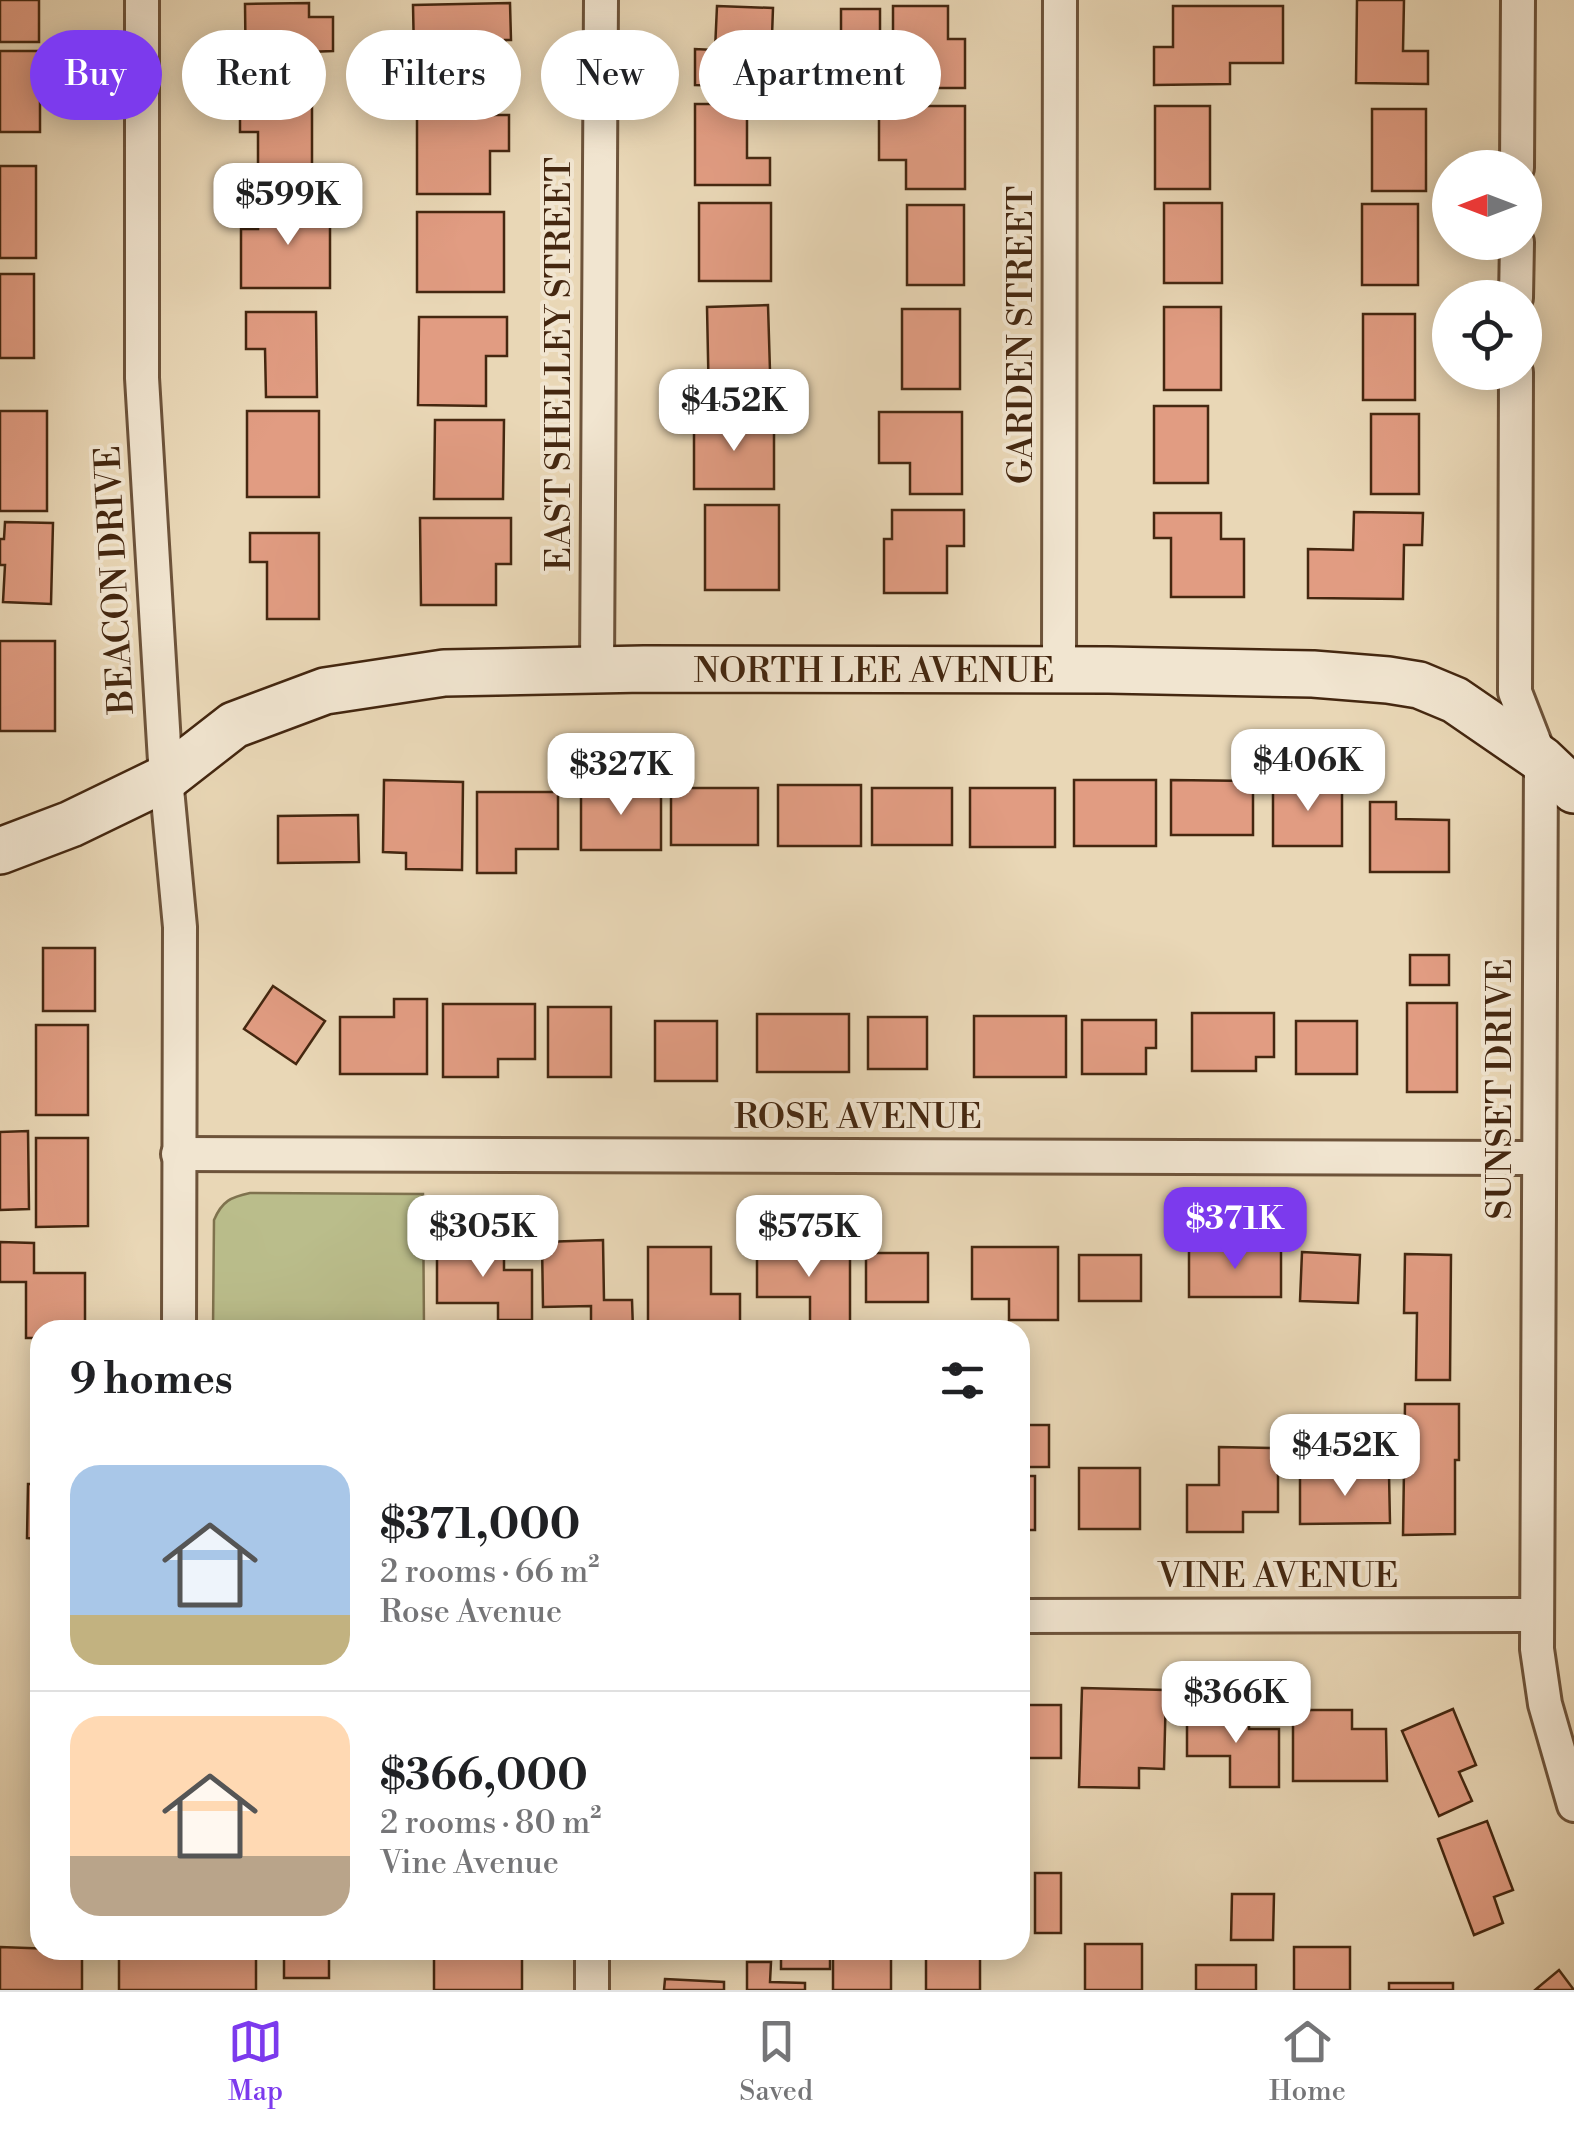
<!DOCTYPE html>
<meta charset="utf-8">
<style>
:root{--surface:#fff;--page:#f2f2f2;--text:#202124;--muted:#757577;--line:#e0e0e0;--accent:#7c3aed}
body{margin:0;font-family:"Libre Bodoni",serif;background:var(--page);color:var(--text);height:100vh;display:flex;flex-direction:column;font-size:38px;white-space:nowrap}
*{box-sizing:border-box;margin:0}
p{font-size:32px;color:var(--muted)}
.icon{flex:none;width:55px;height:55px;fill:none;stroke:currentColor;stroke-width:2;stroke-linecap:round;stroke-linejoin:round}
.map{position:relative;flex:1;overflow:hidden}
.sheet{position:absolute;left:30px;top:1320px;width:1000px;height:640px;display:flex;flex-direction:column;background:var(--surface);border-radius:30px;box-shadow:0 5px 25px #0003}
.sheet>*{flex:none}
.guide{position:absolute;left:30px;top:30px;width:1000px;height:90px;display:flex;gap:20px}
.needle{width:65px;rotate:270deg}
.tools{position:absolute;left:1432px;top:150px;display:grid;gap:20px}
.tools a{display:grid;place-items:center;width:110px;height:110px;border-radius:50%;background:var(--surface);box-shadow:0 5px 25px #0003;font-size:50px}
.price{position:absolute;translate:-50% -85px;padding:0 22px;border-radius:20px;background:#fff;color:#222;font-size:32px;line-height:65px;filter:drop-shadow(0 2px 5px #0008)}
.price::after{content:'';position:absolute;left:50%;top:60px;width:30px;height:22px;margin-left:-15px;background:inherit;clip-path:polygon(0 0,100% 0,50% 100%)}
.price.selected{background:var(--accent);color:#fff}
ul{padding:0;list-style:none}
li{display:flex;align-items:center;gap:30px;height:250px;padding:0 40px}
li+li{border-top:2px solid var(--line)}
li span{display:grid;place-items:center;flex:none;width:280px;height:200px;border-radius:30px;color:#555}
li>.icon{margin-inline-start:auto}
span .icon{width:120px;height:120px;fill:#fffc;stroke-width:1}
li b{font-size:42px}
h2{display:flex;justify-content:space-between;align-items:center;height:120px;padding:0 40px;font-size:42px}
.pill{padding:0 35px;border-radius:45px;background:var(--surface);box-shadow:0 5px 25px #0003;font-size:35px;line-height:90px}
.pill.selected{background:var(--accent);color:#fff}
.tab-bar{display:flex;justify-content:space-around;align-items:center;height:140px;border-top:2px solid var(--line);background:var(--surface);font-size:28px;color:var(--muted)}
.tab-bar a{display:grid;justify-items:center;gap:5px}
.tab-bar .selected{color:var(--accent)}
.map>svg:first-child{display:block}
.green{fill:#babd8b;stroke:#7f724e;stroke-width:2.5}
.building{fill:#e19c82;stroke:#442710;stroke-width:2.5}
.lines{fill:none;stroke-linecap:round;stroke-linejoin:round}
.street-casing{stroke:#6d533a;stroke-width:38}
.secondary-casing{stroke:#442710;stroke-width:50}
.street{stroke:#f1e5d0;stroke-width:32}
.secondary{stroke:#f1e5d0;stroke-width:45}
.labels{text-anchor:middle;stroke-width:8;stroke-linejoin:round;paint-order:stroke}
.street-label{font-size:35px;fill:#442710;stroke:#f1e5d0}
</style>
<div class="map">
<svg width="1574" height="1990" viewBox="0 0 1574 1990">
<rect width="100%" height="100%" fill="#e9d7b6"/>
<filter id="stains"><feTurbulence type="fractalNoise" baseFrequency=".002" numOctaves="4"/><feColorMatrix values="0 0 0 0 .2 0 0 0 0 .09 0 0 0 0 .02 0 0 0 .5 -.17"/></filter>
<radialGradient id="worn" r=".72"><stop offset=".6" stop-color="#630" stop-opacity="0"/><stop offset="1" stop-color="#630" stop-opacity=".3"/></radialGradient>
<!-- green -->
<path class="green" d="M250,1193L423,1194L424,1330H213L214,1220C222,1201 231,1197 250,1193Z"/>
<!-- building -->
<g class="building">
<rect x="0" y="0" width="39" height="42"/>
<path d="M1357,0H1404L1403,51H1428V84L1356,83Z"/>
<path d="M309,3V17H333V51L308,52L309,89L246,90L245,4Z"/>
<path d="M510,3L511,40H505L506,90L435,92L433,55H414L413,5Z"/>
<path d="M717,6L773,8L772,36H763L761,87L695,85V49L715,50Z"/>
<path d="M893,6H948V39H965V88H873V58H893Z"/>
<path d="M1173,6H1283V63H1230V84L1154,85V47H1173Z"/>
<rect x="841" y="9" width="39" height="39"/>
<rect x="0" y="51" width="40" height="81"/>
<path d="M695,104H747V158H770V185H695Z"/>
<path d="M240,105H312V189H258V132H240Z"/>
<path d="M879,106H965V189H906V160H879Z"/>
<rect x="1155" y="106" width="55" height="83"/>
<rect x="1372" y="109" width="54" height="82"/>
<path d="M417,115H509V151H490V194H417Z"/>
<rect x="0" y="166" width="36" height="92"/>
<path d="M258,203L330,204V288H241V229H258Z"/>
<rect x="699" y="203" width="72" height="78"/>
<rect x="1164" y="203" width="58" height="80"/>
<rect x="1362" y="204" width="56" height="81"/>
<rect x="907" y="205" width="57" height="80"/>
<rect x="417" y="212" width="87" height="80"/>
<rect x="0" y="274" width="34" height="84"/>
<path d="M768,305L771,404L709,406L707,307Z"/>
<rect x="1164" y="307" width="57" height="83"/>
<rect x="902" y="309" width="58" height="80"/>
<path d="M246,312H316L317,397H266L265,349H246Z"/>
<rect x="1363" y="314" width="52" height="86"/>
<path d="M419,317H507V356H486V406L418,405Z"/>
<rect x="1154" y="406" width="54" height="77"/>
<rect x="0" y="411" width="47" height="100"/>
<rect x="247" y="411" width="72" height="86"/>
<path d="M879,412H962V494H910V463H879Z"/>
<rect x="1371" y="414" width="48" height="80"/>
<rect x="694" y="418" width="80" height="71"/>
<path d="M435,420H504L503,499H434Z"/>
<rect x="705" y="505" width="74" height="85"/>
<path d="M892,510H964V546H947V593H884V539H892Z"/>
<path d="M1354,512L1423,513L1422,545H1404L1403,599L1308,598V549L1353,550Z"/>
<path d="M1154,513H1221V539H1244V597H1171V538H1154Z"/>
<path d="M420,518H511V564H496V605H421Z"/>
<path d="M5,522L53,523L51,604L3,602L5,565H0V539H4Z"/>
<path d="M250,533H319V619H267V562H250Z"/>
<rect x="0" y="641" width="55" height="90"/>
<path d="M384,780L463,782L462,870L406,869V853L383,852Z"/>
<rect x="1074" y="780" width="82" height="66"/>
<path d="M1171,780L1253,781V835H1171Z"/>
<rect x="1273" y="782" width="69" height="64"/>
<rect x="778" y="785" width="83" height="61"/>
<rect x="581" y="787" width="80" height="63"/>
<rect x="671" y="788" width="87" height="57"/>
<rect x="872" y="788" width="80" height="57"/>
<rect x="970" y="788" width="85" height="59"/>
<path d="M477,792H558V849H516V873H477Z"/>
<path d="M1370,802H1396V819L1449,820V872H1370Z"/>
<path d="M358,815L359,862L278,863V816Z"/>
<rect x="43" y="948" width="52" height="63"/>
<rect x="1410" y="955" width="39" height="30"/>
<path d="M273,986L325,1021L296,1064L244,1029Z"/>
<path d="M394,999H427V1074H340V1017H394Z"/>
<rect x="1407" y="1003" width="50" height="89"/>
<path d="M443,1004H535V1059H498V1077H443Z"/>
<rect x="548" y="1007" width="63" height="70"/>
<path d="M1192,1013H1274V1057H1256V1071H1192Z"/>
<rect x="757" y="1014" width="92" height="58"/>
<rect x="974" y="1016" width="92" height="61"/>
<rect x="868" y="1017" width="59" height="52"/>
<path d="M1082,1020H1156V1048H1146V1074H1082Z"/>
<rect x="655" y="1021" width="62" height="60"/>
<rect x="1296" y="1021" width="61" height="53"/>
<rect x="36" y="1025" width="52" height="90"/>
<path d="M28,1131L29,1209L0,1210V1132Z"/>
<path d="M36,1138H88V1226L36,1227Z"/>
<path d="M603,1240L604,1300H632L633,1330H591V1306L543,1307L542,1242Z"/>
<path d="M0,1242L34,1243V1273H85V1330H40V1338H26V1282H0Z"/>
<path d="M437,1245H504V1270H532V1320H498V1303H437Z"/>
<path d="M648,1247H711V1294H740V1330H648Z"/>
<path d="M757,1247H850V1325H810V1297H757Z"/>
<path d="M972,1247H1058V1320H1009V1299H972Z"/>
<rect x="1189" y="1247" width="92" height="50"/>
<path d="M1302,1252L1360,1255L1358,1303L1300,1301Z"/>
<rect x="866" y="1253" width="62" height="49"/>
<path d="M1405,1254L1451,1255L1450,1380H1416L1417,1313H1404Z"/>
<rect x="1079" y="1255" width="62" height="46"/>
<path d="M1405,1404H1459V1460H1455V1534L1403,1535Z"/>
<rect x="1020" y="1425" width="29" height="42"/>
<path d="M1219,1447L1278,1448V1512H1243V1532H1187V1485H1219Z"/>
<rect x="1079" y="1468" width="61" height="61"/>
<path d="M1389,1474L1390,1523L1300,1524V1475Z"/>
<rect x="1020" y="1476" width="15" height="54"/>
<path d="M28,1484H40V1539L27,1538Z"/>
<path d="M1082,1688L1166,1690L1164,1769L1139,1768V1788L1079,1787Z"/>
<rect x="1020" y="1705" width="41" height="53"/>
<path d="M1453,1709L1476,1765L1459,1772L1472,1801L1439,1816L1402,1731Z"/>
<path d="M1293,1710H1352V1729H1386L1387,1781H1293Z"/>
<path d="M1249,1711V1729H1279V1787H1230V1756H1187V1712Z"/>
<path d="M1487,1821L1513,1890L1494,1897L1503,1923L1474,1935L1438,1839Z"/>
<rect x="1035" y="1873" width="26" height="60"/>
<path d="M1232,1894H1274L1273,1940H1231Z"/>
<rect x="1085" y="1944" width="57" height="46"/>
<path d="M0,1947L82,1950V1990H0Z"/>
<rect x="1294" y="1947" width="56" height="43"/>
<rect x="119" y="1950" width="137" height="40"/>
<rect x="284" y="1950" width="45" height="28"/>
<rect x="434" y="1950" width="88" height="40"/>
<rect x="781" y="1950" width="49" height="19"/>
<rect x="833" y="1950" width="58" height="40"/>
<rect x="926" y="1950" width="54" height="40"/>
<path d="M747,1962H771L770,1982L805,1983V1990H747Z"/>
<rect x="1196" y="1965" width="60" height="25"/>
<path d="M1559,1970L1574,1990H1535Z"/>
<path d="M665,1979L724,1982V1990H664Z"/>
<rect x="1389" y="1983" width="64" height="7"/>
</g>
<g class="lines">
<!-- street casing -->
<g class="street-casing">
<g id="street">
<path d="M142,0V378L166,778L180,927L179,1330"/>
<path d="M1517,168L1518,0"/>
<path d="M1516,298L1517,242"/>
<path d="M1516,372L1515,692L1541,759L1537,1649L1545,1704L1574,1805"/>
<path d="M597,669L601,0"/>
<path d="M1059,671L1060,0"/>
<path d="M178,1154L1538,1158"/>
<path d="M1020,1616L1536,1615"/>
<path d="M592,1990V1950"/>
</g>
</g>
<!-- secondary casing -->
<g class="secondary-casing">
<path id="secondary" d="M0,851L71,824L166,778L234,725L325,691L444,673L644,669L1108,670L1313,674L1388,680L1419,685L1455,700L1541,759L1574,790"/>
</g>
<!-- street -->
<use href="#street" class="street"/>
<!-- secondary -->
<use href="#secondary" class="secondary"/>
</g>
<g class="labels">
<!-- street labels -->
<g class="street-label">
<text transform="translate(1020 335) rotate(-90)" y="12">GARDEN STREET</text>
<text transform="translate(558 364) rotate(-90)" y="12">EAST SHELLEY STREET</text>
<text transform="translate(114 580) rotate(-93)" y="12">BEACON DRIVE</text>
<text x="874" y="682">NORTH LEE AVENUE</text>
<text transform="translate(1499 1089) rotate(-90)" y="12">SUNSET DRIVE</text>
<text x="858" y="1128">ROSE AVENUE</text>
<text x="1278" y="1587">VINE AVENUE</text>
</g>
</g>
<rect width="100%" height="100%" filter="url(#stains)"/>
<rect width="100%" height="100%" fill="url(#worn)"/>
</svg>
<div class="tools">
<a><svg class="needle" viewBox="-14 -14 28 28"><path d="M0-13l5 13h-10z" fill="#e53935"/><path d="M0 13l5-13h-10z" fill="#757577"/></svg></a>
<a><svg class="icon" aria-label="locate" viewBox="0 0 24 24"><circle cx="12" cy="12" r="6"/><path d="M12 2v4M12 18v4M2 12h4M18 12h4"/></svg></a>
</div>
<b class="price" style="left:288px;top:248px">$599K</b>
<b class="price" style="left:734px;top:454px">$452K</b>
<b class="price" style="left:1308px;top:814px">$406K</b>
<b class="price" style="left:621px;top:818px">$327K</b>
<b class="price selected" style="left:1235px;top:1272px">$371K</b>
<b class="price" style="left:483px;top:1280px">$305K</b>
<b class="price" style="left:809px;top:1280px">$575K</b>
<b class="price" style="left:1345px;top:1499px">$452K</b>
<b class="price" style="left:1236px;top:1746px">$366K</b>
<div class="guide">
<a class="pill selected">Buy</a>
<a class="pill">Rent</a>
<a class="pill">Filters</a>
<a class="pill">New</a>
<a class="pill">Apartment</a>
</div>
<section class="sheet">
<h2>9 homes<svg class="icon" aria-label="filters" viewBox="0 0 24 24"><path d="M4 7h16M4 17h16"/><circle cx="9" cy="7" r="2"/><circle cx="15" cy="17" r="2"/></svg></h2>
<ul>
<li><span style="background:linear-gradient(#a9c7e8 75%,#c2b280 0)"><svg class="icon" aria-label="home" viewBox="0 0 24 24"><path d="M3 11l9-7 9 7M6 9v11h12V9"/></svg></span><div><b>$371,000</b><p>2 rooms · 66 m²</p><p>Rose Avenue</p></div></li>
<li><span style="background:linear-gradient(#ffd9b3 70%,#b9a48a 0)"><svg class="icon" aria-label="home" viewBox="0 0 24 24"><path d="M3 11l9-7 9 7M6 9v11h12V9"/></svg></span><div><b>$366,000</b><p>2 rooms · 80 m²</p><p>Vine Avenue</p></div></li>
</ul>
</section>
</div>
<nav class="tab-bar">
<a class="selected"><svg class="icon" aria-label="map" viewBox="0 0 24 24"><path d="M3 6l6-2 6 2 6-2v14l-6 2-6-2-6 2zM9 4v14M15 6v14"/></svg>Map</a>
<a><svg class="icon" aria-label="saved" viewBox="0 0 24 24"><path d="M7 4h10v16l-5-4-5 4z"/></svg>Saved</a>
<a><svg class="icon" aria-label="home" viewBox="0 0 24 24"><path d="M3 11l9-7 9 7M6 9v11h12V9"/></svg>Home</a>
</nav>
